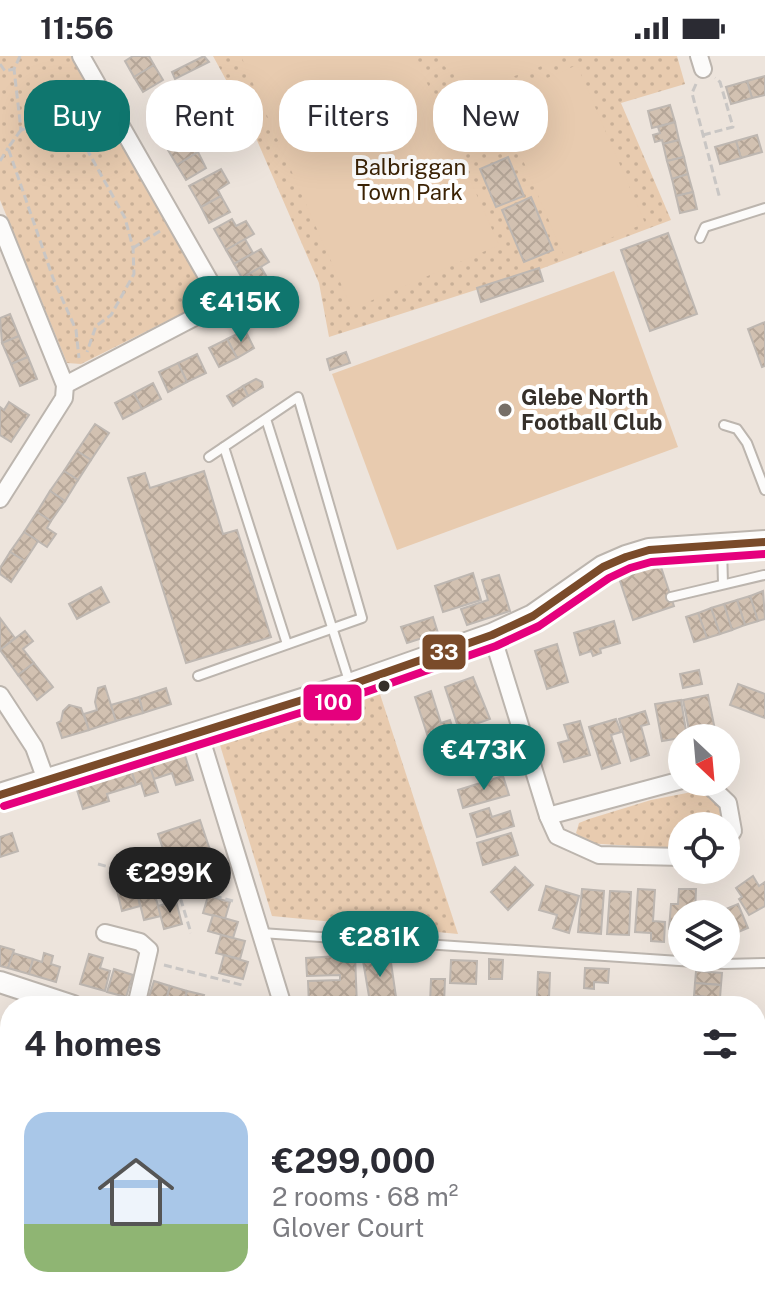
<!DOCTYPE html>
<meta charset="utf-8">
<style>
:root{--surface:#fff;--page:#f2f2f3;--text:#2b2b33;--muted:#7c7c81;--accent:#0f766e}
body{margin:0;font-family:"Public Sans",sans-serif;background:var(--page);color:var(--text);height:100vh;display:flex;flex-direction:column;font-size:30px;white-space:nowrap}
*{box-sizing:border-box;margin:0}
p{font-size:26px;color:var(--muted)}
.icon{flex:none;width:44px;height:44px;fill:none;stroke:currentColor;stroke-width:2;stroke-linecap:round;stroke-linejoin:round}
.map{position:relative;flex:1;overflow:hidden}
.details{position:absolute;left:0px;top:940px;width:766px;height:312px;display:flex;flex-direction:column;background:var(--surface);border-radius:32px 32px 0 0;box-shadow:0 8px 32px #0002}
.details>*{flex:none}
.hud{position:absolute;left:24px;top:24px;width:718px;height:72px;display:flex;gap:16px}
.needle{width:52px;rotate:154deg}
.buttons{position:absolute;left:668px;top:668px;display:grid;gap:16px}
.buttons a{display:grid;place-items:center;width:72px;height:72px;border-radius:50%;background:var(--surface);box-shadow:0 8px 32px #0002;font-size:40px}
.price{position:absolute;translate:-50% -68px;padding:0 18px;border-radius:28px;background:var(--accent);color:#fff;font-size:26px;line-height:52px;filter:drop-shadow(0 2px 4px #0008)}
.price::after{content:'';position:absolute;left:50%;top:48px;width:24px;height:18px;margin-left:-12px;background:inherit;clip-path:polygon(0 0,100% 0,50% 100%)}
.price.current{background:#222;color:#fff}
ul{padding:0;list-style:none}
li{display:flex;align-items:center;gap:24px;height:200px;padding:0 24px}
li span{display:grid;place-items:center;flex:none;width:224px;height:160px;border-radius:24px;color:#555}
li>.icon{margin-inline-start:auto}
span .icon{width:96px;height:96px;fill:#fffc;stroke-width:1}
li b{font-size:34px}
h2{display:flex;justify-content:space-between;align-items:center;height:96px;padding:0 24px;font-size:34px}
.tag{padding:0 28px;border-radius:32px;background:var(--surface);box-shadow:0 8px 32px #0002;font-size:28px;line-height:72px}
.tag.current{background:var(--accent);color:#fff}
.status{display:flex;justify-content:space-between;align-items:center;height:56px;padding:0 40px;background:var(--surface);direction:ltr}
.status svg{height:22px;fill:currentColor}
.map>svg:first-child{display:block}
.grass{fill:url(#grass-dots)}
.garden{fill:#e8cbaf}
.building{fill:url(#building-cross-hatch);stroke:#beb7b1;stroke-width:2}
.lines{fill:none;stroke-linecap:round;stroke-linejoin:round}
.service-casing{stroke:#bcb5ae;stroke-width:12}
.minor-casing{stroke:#bcb5ae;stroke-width:20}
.tertiary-casing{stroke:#bcb5ae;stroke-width:24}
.secondary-casing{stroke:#bcb5ae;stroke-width:26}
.path{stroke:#c9c6c4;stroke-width:3;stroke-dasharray:8 4;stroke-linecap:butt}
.service{stroke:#fcfbfa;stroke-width:8}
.minor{stroke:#fcfbfa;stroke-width:16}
.tertiary{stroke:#fcfbfa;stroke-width:20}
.secondary{stroke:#fcfbfa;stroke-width:22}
.bus-1-casing{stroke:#fff;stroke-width:14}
.bus-2-casing{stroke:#fff;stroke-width:14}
.bus-1{stroke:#7a4b2a;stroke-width:8}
.bus-2{stroke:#e5007d;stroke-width:8}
.poi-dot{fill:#766f68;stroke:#fff;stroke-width:3}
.bus-dot{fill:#36302a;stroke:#fff;stroke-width:3}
.labels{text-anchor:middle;stroke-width:8;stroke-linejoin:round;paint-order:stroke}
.park-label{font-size:22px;fill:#3c2305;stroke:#fff}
.poi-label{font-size:22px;font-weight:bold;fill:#36302a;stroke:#fff;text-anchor:start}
.line-badge{stroke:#fff;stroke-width:3}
.badge-label{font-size:22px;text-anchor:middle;font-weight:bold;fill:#fff}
</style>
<div class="status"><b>11:56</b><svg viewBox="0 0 49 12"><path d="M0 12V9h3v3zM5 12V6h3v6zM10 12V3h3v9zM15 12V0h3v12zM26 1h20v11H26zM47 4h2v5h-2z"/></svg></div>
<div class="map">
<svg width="765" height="1252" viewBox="0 0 765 1252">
<defs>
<pattern id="grass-dots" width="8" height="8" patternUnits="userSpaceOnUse" patternTransform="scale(2)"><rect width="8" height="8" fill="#e8cbaf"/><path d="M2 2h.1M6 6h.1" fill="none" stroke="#c8af97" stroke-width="1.8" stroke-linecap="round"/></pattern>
<pattern id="building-cross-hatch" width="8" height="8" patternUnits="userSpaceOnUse" patternTransform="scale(2)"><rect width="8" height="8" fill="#d2c1b1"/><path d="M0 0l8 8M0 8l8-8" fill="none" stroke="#b5a698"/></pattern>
</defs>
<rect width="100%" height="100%" fill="#ede4dc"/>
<!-- grass -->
<g class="grass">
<path d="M0,0H72L194,208L202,230L193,252L81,308L67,307L0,144Z"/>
<path d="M213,0H677L685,28L621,47L671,164L538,214L329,281L319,227L249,66Z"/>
<path d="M378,632L458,878L272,860L220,689L234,680Z"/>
<path d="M697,735C714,739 728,752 725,770H682V793L586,787L576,777L579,767L589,763L651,744Z"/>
</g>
<!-- garden -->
<g class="garden">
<path d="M241,0H415L499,189L352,253Z"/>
<path d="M437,0H568C550,6 500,28 484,28C465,28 446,16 437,0Z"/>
<path d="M577,9L645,167L565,202L497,44Z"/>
<path d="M614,215L678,391L397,494L332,318Z"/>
</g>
<!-- building -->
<g class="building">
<path d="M133,0H149L154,9L134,21L125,5Z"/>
<path d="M204,0L209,6L175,23L172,16Z"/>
<path d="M154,9L163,24L143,36L134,21Z"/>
<path d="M765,20V39L752,42L747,25Z"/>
<path d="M747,25L752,42L731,48L726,31Z"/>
<path d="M171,36L179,51L158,63L150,48Z"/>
<path d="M670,49L675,66L652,72L648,55Z"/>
<path d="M179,51L188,66L167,77L158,63Z"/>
<path d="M231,51L237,62L205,79L200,68Z"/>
<path d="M675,66L679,84L663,88L662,84L655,86L653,79L660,77L658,71Z"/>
<path d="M757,79L762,96L741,102L736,85Z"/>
<path d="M189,81L198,96L177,109L168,94Z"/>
<path d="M679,84L684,101L667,105L663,88Z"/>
<path d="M736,85L741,102L720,108L715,91Z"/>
<path d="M198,96L206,112L186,124L177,109Z"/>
<path d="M508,101L524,140L496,151L480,113Z"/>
<path d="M684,101L688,118L672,123L667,105Z"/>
<path d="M221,113L229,127L218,134L221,140L201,151L189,130Z"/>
<path d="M688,118L693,136L676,140L672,123Z"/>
<path d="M693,136L697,153L680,157L676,140Z"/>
<path d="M221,140L230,156L209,167L201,151Z"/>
<path d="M531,141L553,194L524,206L502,154Z"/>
<path d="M232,163L236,170L246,165L254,178L226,194L214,173Z"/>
<path d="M668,177L697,258L650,275L621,194Z"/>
<path d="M245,183L253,197L234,208L226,194Z"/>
<path d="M261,193L269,206L242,222L234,208Z"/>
<path d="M261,211L269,225L250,236L242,222Z"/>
<path d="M539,212L543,225L481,246L477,232Z"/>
<path d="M269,225L277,239L258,250L250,236Z"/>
<path d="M284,235L292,237L295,242L283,249L285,253L266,264L258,250Z"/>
<path d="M10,258L19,280L2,287L0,262Z"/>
<path d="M765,266V310L762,311L748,273Z"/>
<path d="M245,274L254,292L237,302L227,283Z"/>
<path d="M19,280L28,301L11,308L2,287Z"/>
<path d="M227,283L237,302L219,311L209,292Z"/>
<path d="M346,296L350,307L330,314L327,303Z"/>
<path d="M197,298L206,317L187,326L178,307Z"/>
<path d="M28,301L37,323L20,330L11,308Z"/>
<path d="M178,307L187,326L168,336L159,316Z"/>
<path d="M256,323L262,326L263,331L248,340L243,330Z"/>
<path d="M153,327L161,343L142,353L134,337Z"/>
<path d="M243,330L248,340L233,350L227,340Z"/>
<path d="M134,337L142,353L123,363L115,347Z"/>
<path d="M9,346L29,359L11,386L0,379V351L4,354Z"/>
<path d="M95,368L109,377L91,404L77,395Z"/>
<path d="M77,395L91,404L78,424L64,415Z"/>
<path d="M64,415L78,424L65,445L50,435Z"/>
<path d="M204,415L223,478L237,474L271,581L186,607L128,422L145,417L150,432Z"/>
<path d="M50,435L65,445L51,465L37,456Z"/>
<path d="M37,456L51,465L47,472L56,478L47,491L24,476Z"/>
<path d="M24,476L38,485L25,505L10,496Z"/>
<path d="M10,496L25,505L11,526L0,518V512Z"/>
<path d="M658,502L674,550L633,564L619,522L630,519L628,512Z"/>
<path d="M473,517L481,544L443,556L435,530Z"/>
<path d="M499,519L510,555L467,569L461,553L488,544L482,524Z"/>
<path d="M101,531L109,546L77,563L69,548Z"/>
<path d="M763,535L765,563L758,565L750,540Z"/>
<path d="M750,540L758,565L745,569L737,544Z"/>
<path d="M737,544L745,569L732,574L724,548Z"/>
<path d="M724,548L732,574L720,578L711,552Z"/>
<path d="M711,552L720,578L707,582L698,557Z"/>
<path d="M698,557L707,582L694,586L686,561Z"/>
<path d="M433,561L438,577L407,587L401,571Z"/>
<path d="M0,562L15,582L0,594Z"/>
<path d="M614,565L620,587L600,593L601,597L593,600L591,595L580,599L574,577Z"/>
<path d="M25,575L33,585L23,593L34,607L18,619L0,594Z"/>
<path d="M557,588L568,626L547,633L535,595Z"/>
<path d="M34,607L53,631L37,644L18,619Z"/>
<path d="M699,614L702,628L683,632L680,618Z"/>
<path d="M473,621L490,663L459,674L445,631Z"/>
<path d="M738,628L765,638V662L730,649Z"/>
<path d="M105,630L116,665L89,674L84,658L97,654L95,646L98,632Z"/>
<path d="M166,632L171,648L143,657L139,641Z"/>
<path d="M431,635L441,667L450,664L454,676L429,684L415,641Z"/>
<path d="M708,639L715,674L690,679L683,644Z"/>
<path d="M139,641L143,657L116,665L111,649Z"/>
<path d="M681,644L687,681L662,685L655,648Z"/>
<path d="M69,649L81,652L89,674L62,682L57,667L61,665L63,655Z"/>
<path d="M645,655L649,668L641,670L649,699L631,705L619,663Z"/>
<path d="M616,663L621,676L611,679L620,707L602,713L589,671Z"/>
<path d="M580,665L590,699L564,706L558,687L569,684L564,669Z"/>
<path d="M500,683L506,702L478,710L472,692Z"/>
<path d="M452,695L454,704L434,710L431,701Z"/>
<path d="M184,697L193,724L176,729L172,717L154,723L149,708Z"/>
<path d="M149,708L158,736L145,740L141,727L136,729L131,714Z"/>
<path d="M131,714L136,729L107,738L109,745L83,753L76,731Z"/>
<path d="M503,720L509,739L463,752L458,734Z"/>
<path d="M489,752L492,761L510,755L514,770L477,781L470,758Z"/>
<path d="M200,764L210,794L168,808L158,778Z"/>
<path d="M12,777L18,795L0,801V781Z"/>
<path d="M511,777L518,799L483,809L477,787Z"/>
<path d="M515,811L533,829L508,854L491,836Z"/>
<path d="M753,820L759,830L765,826V850L749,859L739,843L742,841L736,832Z"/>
<path d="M134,825L140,850L122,855L116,830Z"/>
<path d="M546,830L579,840L569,877L553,872L557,859L539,854Z"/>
<path d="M582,833L604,835L601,878L578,876Z"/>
<path d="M638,833L655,834L653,865L665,866L664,886L651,885V877L635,876Z"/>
<path d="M679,833H696L695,858H682V874L669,873L671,848H678Z"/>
<path d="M610,835L631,836L629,879L607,878Z"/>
<path d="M154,836L161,860L144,864L138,840Z"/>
<path d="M208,840L230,846L225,863L203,857Z"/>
<path d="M176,845L182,868L164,873L158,850Z"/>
<path d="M738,848L748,872L726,881V858H714Z"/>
<path d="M213,859L238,866L233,882L208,875Z"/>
<path d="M221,879L245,885L240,903L216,897Z"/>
<path d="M0,890L14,894L8,912L0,910Z"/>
<path d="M13,897L33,903L29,918L8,912Z"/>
<path d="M44,897L53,900L51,908L60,911L56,926L29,918L33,903L42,906Z"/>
<path d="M89,898L103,902L100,912L110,915L105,935L80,928Z"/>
<path d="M224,899L248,906L243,923L219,917Z"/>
<path d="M355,899L357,950H309L308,925L340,924V919L307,920L306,902Z"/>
<path d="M390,900L396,941L370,946L363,905Z"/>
<path d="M489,903L503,904L502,923H489Z"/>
<path d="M451,904L477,905L476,928L450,927Z"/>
<path d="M585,912L609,913L608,927L594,926V933L584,932Z"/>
<path d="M114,913L133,919L126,941L107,936Z"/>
<path d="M696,915L722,917L721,929L695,927Z"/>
<path d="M538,916L550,917L549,942L537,941Z"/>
<path d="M431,923H445L444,948H430Z"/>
<path d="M154,925L170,930L165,949L148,944Z"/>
<path d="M695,927L721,929L720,942L694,940Z"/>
<path d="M170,930L187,935L183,950L165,949Z"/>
<path d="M187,935L204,939L200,950H183Z"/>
<path d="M694,940L720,942L719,950H693Z"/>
<path d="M396,941L398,950H370V946Z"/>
<path d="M765,1084V1116H756V1089Z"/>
<path d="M620,1242H627L681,1252H618Z"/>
</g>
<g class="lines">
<!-- service casing -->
<g class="service-casing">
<g id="service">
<path d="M700,182L705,171L765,152"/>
<path d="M266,363L350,628"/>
<path d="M724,369L737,373L747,387L765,434"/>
<path d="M224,391L287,588"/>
<path d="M722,490L723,528"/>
<path d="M671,541L764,519"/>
<path d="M198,620L362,562L298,341L209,401"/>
<path d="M261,877L724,908L765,907"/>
<path d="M0,1118L10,1117"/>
</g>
</g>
<!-- minor casing -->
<g class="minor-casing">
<g id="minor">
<path d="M699,0L703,13"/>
<path d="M0,168L65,329L64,342L0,443"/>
<path d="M65,329L197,260L206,251L213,231L81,0"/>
<path d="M492,579L548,760L557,780L599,799L682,801"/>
<path d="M0,639L34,691L46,724"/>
<path d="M199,676L283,950"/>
<path d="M700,726L707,727L728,747L733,775L726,785"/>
<path d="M548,760L682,724"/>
<path d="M105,877L140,886L149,894L136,950"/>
<path d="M0,1169L10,1166"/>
<path d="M0,1183L10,1228"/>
<path d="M13,1242L15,1252"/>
<path d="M148,1242L150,1252"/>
<path d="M245,1242L298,1252"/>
<path d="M74,1252L126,1242"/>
<path d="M462,1252L469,1242"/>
<path d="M698,1252L700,1242"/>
</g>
</g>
<!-- tertiary casing -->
<g class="tertiary-casing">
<g id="tertiary">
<path d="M0,926L73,950"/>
<path d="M756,1055L765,1056"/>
</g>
</g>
<!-- secondary casing -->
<g class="secondary-casing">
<path id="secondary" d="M0,739L350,629L492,579L533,560L603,511L626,501L649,494L765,486"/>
</g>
<!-- path -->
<g class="path">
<path d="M20,0L14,13L21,74L69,61L90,52"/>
<path d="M0,8L5,15L14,13"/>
<path d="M696,28L692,37L720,143"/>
<path d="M69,61L125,162L133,192L134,218L111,259L96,270L87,296"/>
<path d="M21,74L8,92L53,222L76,274L79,302"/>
<path d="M703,79L733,71L720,26L715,22"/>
<path d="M0,105L8,92"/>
<path d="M133,192L160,175"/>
<path d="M98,808L233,845"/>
<path d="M177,831L191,877"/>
<path d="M164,909L242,929"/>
</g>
<!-- service -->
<use href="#service" class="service"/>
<!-- minor -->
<use href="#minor" class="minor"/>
<!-- tertiary -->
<use href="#tertiary" class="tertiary"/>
<!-- secondary -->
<use href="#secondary" class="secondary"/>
<!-- bus-1 casing -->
<g class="bus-1-casing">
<path id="bus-1" d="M0,739L350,629L492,579L533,560L603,511L626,501L649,494L765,486"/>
</g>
<!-- bus-2 casing -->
<g class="bus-2-casing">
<path id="bus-2" d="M4,750L354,640L496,590L539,570L609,522L630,512L651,506L765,498"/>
</g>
<!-- bus-1 -->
<use href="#bus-1" class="bus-1"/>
<!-- bus-2 -->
<use href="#bus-2" class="bus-2"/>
</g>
<!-- markers -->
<circle class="poi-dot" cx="505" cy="354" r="8"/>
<circle class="bus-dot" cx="384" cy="630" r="7"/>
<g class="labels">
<!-- park labels -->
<g class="park-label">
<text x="410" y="119">Balbriggan<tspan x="410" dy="25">Town Park</tspan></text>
</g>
<!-- poi labels -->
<g class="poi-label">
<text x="521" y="349">Glebe North<tspan x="521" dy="25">Football Club</tspan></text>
</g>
</g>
<g class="line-badge">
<rect x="421" y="577" width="46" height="38" rx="8" fill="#7a4b2a"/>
<rect x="302" y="627" width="61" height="39" rx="8" fill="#e5007d"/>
</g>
<g class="badge-label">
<text x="444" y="604">33</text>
<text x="333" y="654">100</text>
</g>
</svg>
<div class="buttons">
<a><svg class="needle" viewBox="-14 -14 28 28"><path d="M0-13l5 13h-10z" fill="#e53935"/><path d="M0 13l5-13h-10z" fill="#7c7c81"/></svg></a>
<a><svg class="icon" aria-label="locate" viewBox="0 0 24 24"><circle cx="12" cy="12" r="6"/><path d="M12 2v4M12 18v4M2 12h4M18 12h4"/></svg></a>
<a><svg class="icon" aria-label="layers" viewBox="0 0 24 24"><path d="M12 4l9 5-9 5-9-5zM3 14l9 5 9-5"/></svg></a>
</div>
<b class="price" style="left:241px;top:288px">€415K</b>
<b class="price" style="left:484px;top:736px">€473K</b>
<b class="price current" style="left:170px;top:859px">€299K</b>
<b class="price" style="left:380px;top:923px">€281K</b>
<div class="hud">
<a class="tag current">Buy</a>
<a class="tag">Rent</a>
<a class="tag">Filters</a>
<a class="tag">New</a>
</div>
<section class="details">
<h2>4 homes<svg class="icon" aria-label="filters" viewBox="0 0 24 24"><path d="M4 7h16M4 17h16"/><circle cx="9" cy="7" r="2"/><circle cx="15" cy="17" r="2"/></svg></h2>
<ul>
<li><span style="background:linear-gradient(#a9c7e8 70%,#8fb573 0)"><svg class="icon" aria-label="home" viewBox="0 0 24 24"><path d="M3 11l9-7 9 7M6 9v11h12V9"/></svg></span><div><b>€299,000</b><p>2 rooms · 68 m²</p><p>Glover Court</p></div></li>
</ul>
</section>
</div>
